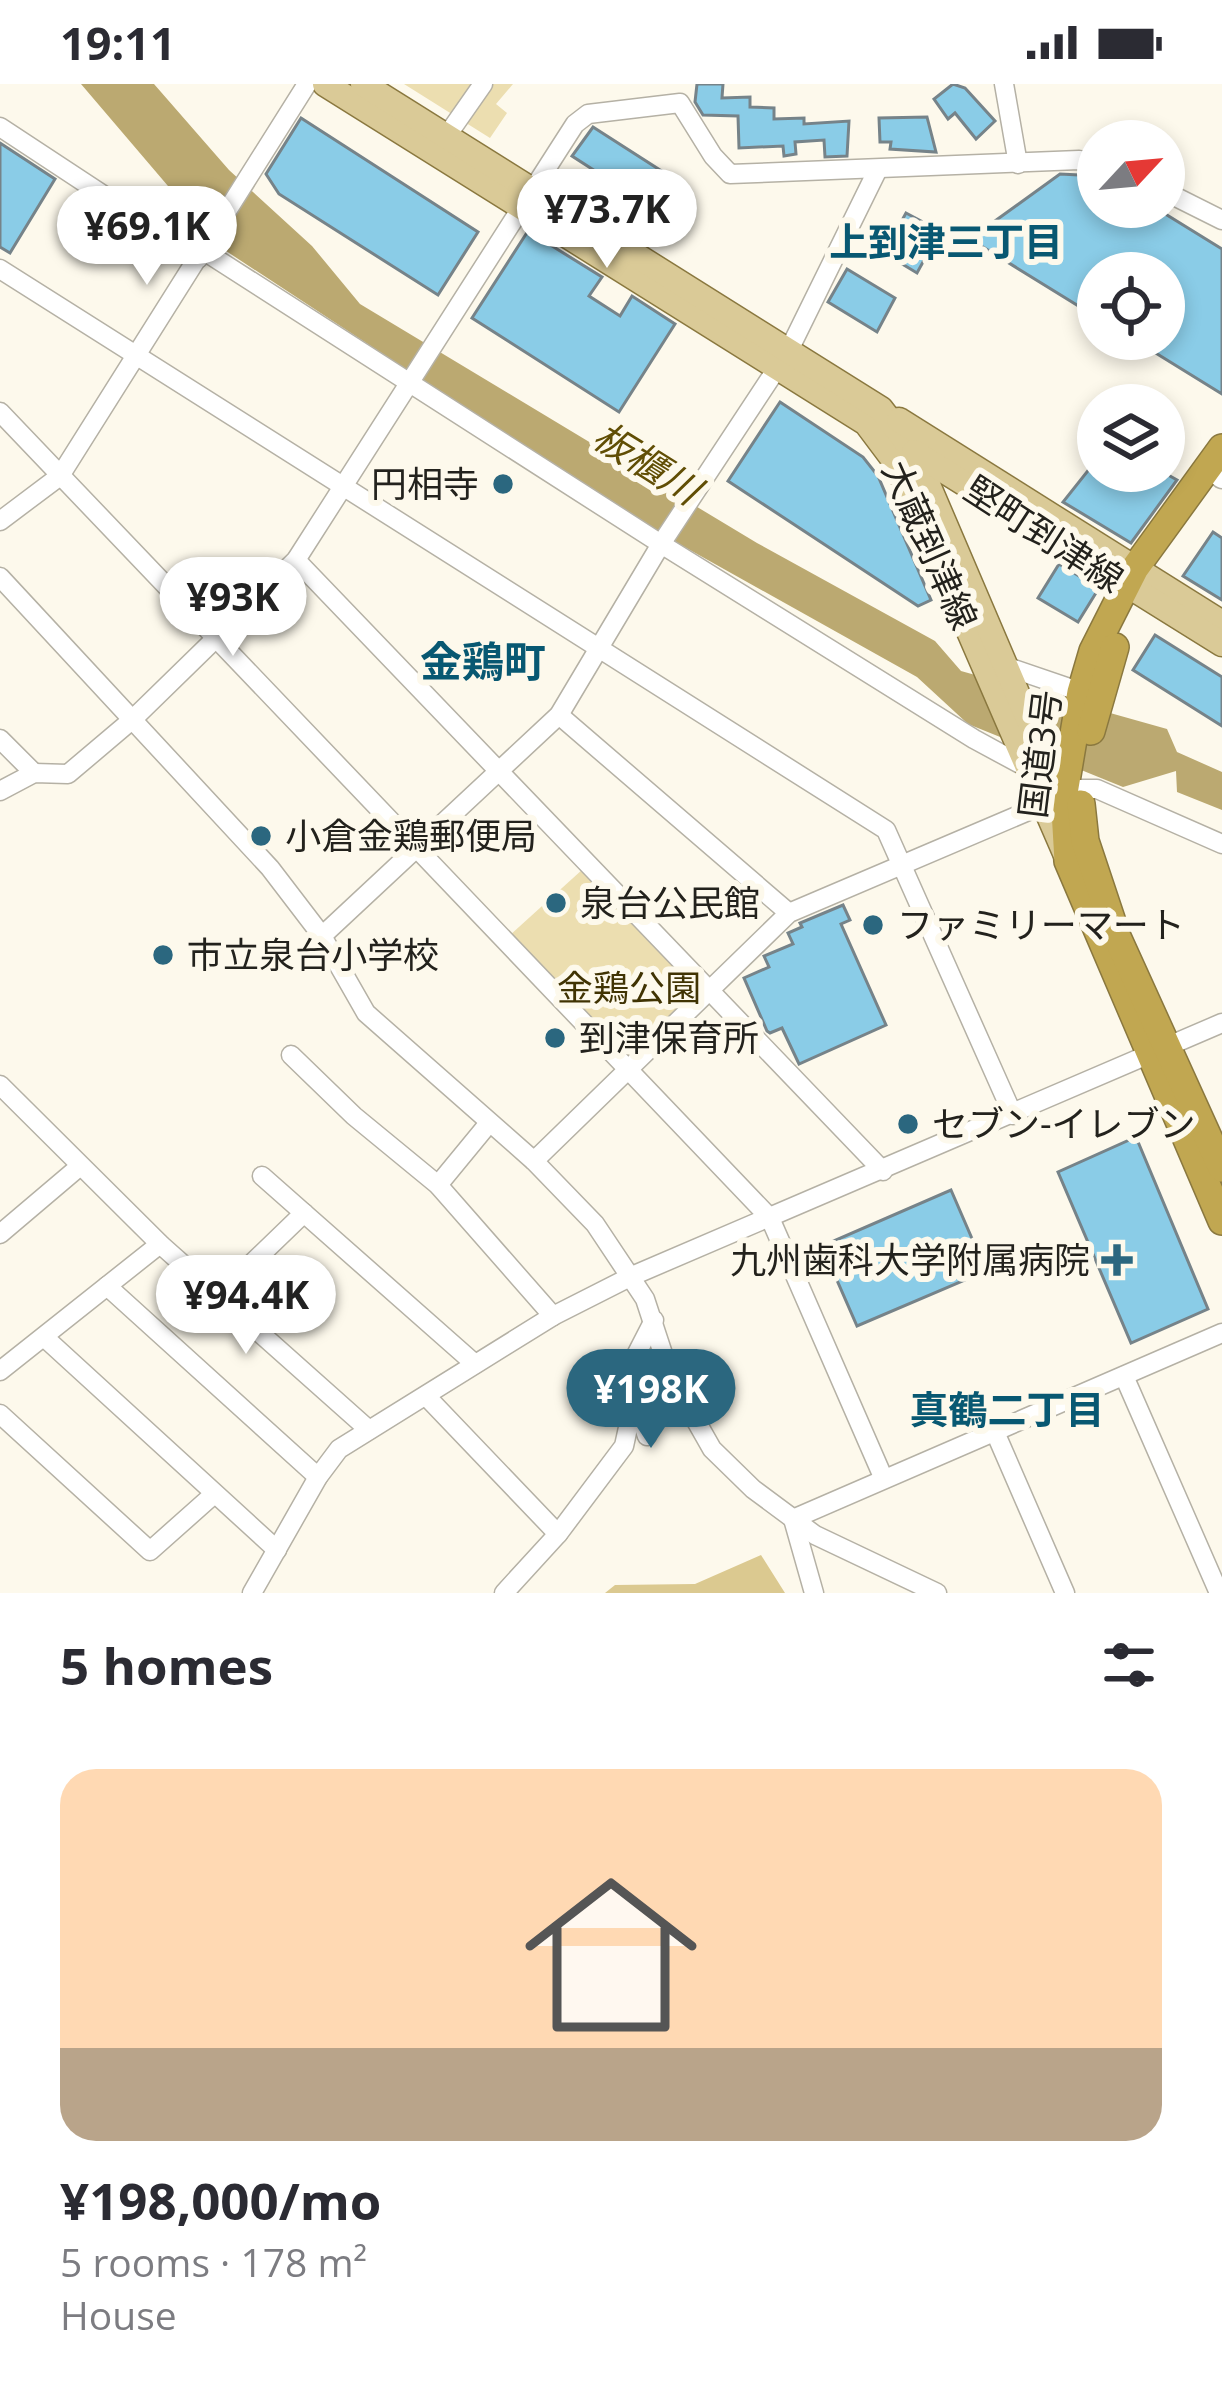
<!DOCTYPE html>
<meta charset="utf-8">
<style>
:root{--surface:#fff;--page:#f7f7f7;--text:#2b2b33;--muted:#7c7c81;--line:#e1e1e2;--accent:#2b677f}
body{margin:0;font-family:"Open Sans","Noto Sans JP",sans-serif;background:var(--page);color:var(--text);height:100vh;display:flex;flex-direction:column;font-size:45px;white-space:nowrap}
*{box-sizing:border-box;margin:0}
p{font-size:39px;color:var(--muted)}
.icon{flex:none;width:66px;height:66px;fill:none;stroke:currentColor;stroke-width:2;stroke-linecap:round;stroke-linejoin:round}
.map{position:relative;height:1509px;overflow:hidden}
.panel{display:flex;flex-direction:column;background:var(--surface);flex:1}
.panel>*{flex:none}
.needle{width:78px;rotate:64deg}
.controls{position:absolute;left:1077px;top:36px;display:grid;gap:24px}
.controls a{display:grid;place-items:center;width:108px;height:108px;border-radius:50%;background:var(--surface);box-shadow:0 6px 18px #0003;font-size:60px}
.price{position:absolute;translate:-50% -102px;padding:0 27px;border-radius:42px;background:#fff;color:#222;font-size:39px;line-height:78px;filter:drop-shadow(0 3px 6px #0008)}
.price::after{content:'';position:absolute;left:50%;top:72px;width:36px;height:27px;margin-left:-18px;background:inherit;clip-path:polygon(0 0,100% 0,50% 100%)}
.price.current{background:var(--accent);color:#fff}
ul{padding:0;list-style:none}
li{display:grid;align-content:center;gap:24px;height:636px;padding:0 60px}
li+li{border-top:3px solid var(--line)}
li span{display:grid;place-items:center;height:372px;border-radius:36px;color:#555}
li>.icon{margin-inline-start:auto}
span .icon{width:216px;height:216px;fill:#fffc;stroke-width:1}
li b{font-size:51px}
h2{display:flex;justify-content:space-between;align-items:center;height:144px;padding:0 60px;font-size:51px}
.status{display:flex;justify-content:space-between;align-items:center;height:84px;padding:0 60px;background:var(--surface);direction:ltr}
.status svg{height:33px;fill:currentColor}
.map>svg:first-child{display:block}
.green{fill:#ecdeb0}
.forest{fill:#dbc990}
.water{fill:#bba971}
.building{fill:#8acce7;stroke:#768389;stroke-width:3}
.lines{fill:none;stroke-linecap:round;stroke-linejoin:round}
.minor-casing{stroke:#b5b1a5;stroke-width:21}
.major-casing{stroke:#8a783f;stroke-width:27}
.highway-casing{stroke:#8a783f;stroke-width:30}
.minor{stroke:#fff;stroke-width:18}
.major{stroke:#daca97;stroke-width:24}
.highway{stroke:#c1a751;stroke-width:27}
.poi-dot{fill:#2b677f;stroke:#fdf9ec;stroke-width:4.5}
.labels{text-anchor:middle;stroke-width:12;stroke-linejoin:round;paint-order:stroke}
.poi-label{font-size:36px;fill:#23221d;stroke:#fdf9ec;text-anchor:start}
.street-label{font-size:36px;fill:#23221d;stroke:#fdf9ec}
.park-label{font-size:36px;fill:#403303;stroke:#fdf9ec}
.neighbourhood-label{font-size:39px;font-weight:bold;fill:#085872;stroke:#fdf9ec}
.water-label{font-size:39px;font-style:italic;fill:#614e05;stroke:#fdf9ec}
.quarter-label{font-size:42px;font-weight:bold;fill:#085872;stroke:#fdf9ec}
</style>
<div class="status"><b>19:11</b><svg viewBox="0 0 49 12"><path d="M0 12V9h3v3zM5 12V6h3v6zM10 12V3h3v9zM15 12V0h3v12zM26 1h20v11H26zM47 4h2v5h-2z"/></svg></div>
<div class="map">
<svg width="1222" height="1509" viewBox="0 0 1222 1509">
<rect width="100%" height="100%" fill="#fdf9ec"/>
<!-- green -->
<g class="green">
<path d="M404,0H513L496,20L507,29L490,54Z"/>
<path d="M583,785L698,905L628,973L509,852Z"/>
</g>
<!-- forest -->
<path class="forest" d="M761,1471L785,1509H605L615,1501L695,1500Z"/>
<!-- water -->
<path class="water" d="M81,0H154L229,86L312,162L360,220L757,459L935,557L961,587L1167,645L1177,668L1222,688V726L1177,708L1176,687L1123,703L968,640L917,593L631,433L220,163Z"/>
<!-- building -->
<g class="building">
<path d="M697,0H723L722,14L750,13V23L774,24V35L804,34V40L849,37L847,72L825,73L824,56L795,58L796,70L784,72L783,62L739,64L738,32L703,31L695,18Z"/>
<path d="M953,0L965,4L995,37L976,55L955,29L948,35L934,15Z"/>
<path d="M927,33L936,68L890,65L891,58H880L879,34Z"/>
<path d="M301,34L478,148L438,211L279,110L266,90Z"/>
<path d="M593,43L674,95L654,125L572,72Z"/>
<path d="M0,59L55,95L10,169L0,163Z"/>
<path d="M1060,90L1098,92V123H1154L1222,165V310L1133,255H1164V189H1098V234L970,155Z"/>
<path d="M906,129L940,147L917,189L884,169Z"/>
<path d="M528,147L602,193L589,212L620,232L632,212L675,240L619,328L472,234Z"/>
<path d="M847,185L895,214L877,248L828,218Z"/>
<path d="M780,318L863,373L878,392L931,516L918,522L728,397Z"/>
<path d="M1098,374V387H1161L1177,396L1131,459L1063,418Z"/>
<path d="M1213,448L1222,454V516L1183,492Z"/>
<path d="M1059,480L1099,504L1078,538L1038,514Z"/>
<path d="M1155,551L1222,593V642L1133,586Z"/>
<path d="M843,821L850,836L841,840L886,941L799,980L782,944L770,949L767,947L744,894L769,883L764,872L793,860L788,849L802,843L800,839Z"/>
<path d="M1136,1053L1208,1225L1131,1259L1058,1088Z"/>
<path d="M951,1106L986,1187L857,1242L822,1162Z"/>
</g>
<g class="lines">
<!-- minor casing -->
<g class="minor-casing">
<g id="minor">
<path d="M1004,0L1018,80"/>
<path d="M0,43L199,174"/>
<path d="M446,53L483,0"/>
<path d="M1164,107L1222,136"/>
<path d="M204,167L661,460L974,655L1033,687"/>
<path d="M0,185L886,746L1013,1031"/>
<path d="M0,328L770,1134L883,1393"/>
<path d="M1220,394L1222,395"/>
<path d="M0,437L60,392L307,0"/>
<path d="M296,476L883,1087"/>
<path d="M0,493L270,784L322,852L366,929L534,1077L595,1140L645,1215L670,1291L712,1365L753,1405L815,1451L937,1509"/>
<path d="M1008,583L1081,608"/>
<path d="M559,631L789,829"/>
<path d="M0,655L34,689"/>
<path d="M0,707L34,689L68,690L133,635L296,476L557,68L575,40L588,30L680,19L713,72L730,90L1079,76L1098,79"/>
<path d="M322,852L559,631L661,460L789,266L877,87"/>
<path d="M291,971L354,1032L438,1101L553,1232"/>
<path d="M0,1001L160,1160L369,1346"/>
<path d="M534,1077L789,829L1080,705H1097L1222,760"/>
<path d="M262,1092L475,1280"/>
<path d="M438,1101L489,1039"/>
<path d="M0,1150L79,1083"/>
<path d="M107,1202L318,1393"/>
<path d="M218,1212L304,1129"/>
<path d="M44,1253L277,1466"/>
<path d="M0,1287L160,1160"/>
<path d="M1124,1292L1219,1509"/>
<path d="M426,1312L558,1450L504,1509"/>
<path d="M635,1317L647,1352"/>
<path d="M0,1330L150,1467L213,1411"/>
<path d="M995,1348L1065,1509"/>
<path d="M793,1435L1222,1249"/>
<path d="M793,1435L814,1509"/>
<path d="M558,1450L624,1362L631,1330L636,1271L654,1236"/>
<path d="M252,1509L318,1393L339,1365L553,1232L632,1192L1222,939"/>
</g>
</g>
<!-- major casing -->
<g class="major-casing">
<g id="major">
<path d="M325,0L866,339L896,379L1065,769"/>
<path d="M363,0L881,325L914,368L1041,665L1068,717"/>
<path d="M899,336L1222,539"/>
<path d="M914,368L1222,560"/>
</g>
</g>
<!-- highway casing -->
<g class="highway-casing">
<g id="highway">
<path d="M1222,364L1135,484L1093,567L1081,608L1064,709L1068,777L1222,1137"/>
<path d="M1091,647L1115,563"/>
<path d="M1081,720L1085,757L1117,853L1222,1084"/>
</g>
</g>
<!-- minor -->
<use href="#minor" class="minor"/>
<!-- major -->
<use href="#major" class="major"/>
<!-- highway -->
<use href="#highway" class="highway"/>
</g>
<!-- markers -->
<g class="poi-dot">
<circle cx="503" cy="400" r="12"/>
<circle cx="261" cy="752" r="12"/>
<circle cx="556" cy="819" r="12"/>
<circle cx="873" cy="841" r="12"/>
<circle cx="163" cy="871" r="12"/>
<circle cx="555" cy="954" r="12"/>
<circle cx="908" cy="1040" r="12"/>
<path d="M1111 1158h12v12h12v12h-12v12h-12v-12h-12v-12h12z"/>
</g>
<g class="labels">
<!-- poi labels -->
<g class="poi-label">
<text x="479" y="413" text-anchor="end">円相寺</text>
<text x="285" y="765">小倉金鶏郵便局</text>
<text x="580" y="832">泉台公民館</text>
<text x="897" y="854">ファミリーマート</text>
<text x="187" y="884">市立泉台小学校</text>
<text x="579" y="967">到津保育所</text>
<text x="932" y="1053">セブン-イレブン</text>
<text x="1090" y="1189" text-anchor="end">九州歯科大学附属病院</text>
</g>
<!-- street labels -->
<g class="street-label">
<text transform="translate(1044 450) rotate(33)" y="13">堅町到津線</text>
<text transform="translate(930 461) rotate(66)" y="13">大蔵到津線</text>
<text transform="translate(1040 670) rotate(-83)" y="13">国道3号</text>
</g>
<!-- park labels -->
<g class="park-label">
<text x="629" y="917">金鶏公園</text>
</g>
<!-- neighbourhood labels -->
<g class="neighbourhood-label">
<text x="946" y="172">上到津三丁目</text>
<text x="1007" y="1340">真鶴二丁目</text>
</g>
<!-- water labels -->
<g class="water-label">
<text transform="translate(647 379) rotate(32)" y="14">板櫃川</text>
</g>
<!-- quarter labels -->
<g class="quarter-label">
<text x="483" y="593">金鶏町</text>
</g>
</g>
</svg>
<div class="controls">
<a><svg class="needle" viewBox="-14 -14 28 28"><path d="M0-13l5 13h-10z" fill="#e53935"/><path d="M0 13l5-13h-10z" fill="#7c7c81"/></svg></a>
<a><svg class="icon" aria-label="locate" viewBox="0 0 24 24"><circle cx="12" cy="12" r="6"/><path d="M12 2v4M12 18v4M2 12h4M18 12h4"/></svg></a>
<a><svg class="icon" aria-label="layers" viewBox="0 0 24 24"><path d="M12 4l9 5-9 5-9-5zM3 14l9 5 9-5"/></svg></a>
</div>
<b class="price" style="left:607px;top:187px">¥73.7K</b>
<b class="price" style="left:147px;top:204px">¥69.1K</b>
<b class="price" style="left:233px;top:575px">¥93K</b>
<b class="price" style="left:246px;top:1273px">¥94.4K</b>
<b class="price current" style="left:651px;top:1367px">¥198K</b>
</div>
<section class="panel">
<h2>5 homes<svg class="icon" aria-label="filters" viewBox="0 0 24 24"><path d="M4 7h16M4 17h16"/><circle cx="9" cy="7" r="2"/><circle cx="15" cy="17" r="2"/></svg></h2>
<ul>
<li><span style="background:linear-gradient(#ffd9b3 75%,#b9a48a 0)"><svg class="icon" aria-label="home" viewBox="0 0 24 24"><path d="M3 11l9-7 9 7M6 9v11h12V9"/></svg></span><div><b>¥198,000/mo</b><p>5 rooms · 178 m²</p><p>House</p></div></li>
</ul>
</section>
